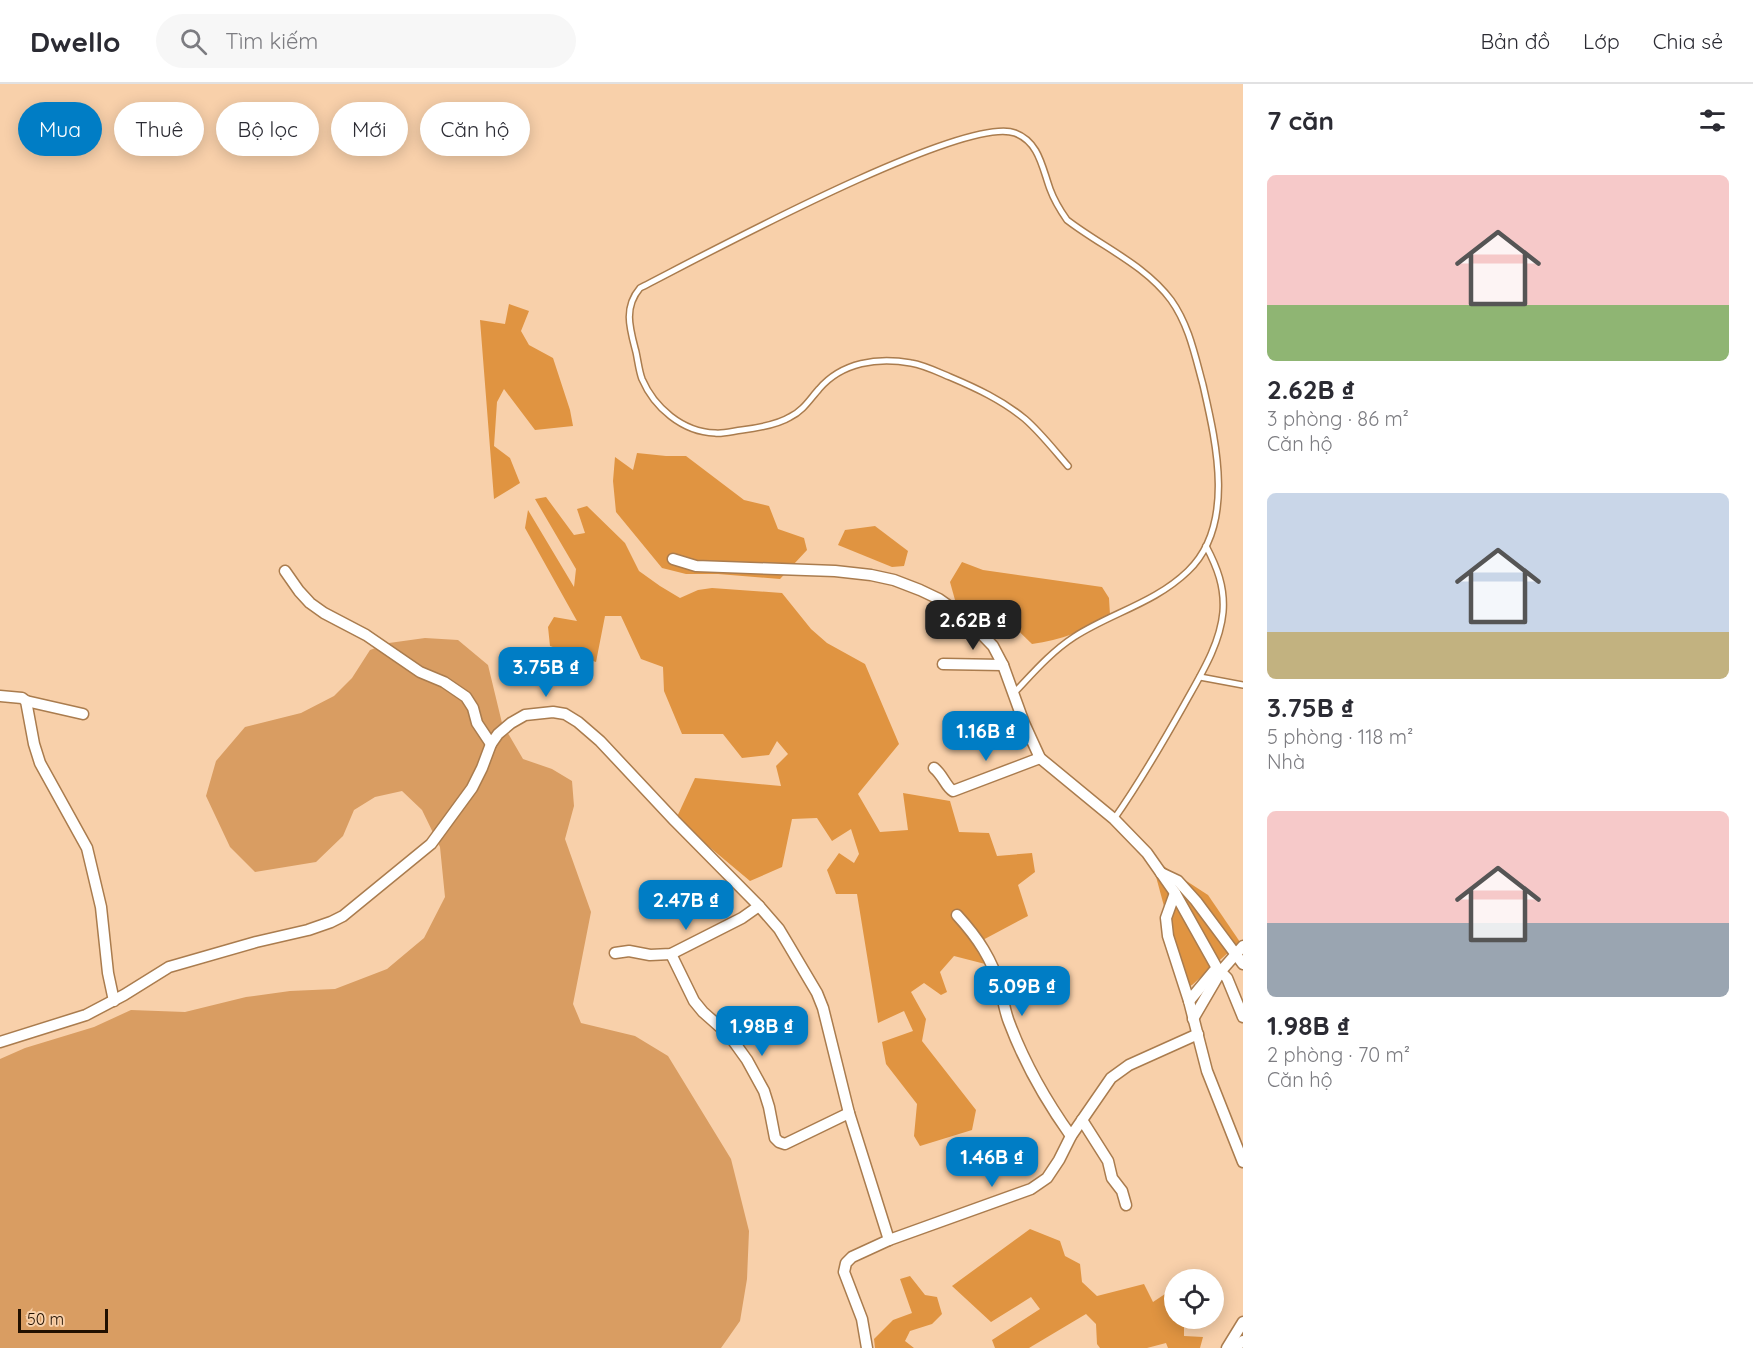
<!DOCTYPE html>
<html lang="vi">
<meta charset="utf-8">
<style>
:root{--surface:#fff;--page:#f7f7f7;--text:#2b2b33;--muted:#7c7c81;--line:#e1e1e2;--accent:#007dc5}
body{margin:0;font-family:Quicksand,sans-serif;background:var(--page);color:var(--text);height:100vh;display:flex;flex-direction:column;font-size:22px;white-space:nowrap}
*{box-sizing:border-box;margin:0}
p{font-size:20px;color:var(--muted)}
.icon{flex:none;width:33px;height:33px;fill:none;stroke:currentColor;stroke-width:2;stroke-linecap:round;stroke-linejoin:round}
.map{position:relative;flex:1;overflow:hidden}
.details{display:flex;flex-direction:column;background:var(--surface);width:510px}
.details>*{flex:none}
.hud{position:absolute;left:18px;top:18px;width:570px;height:54px;display:flex;gap:12px}
.fabs{position:absolute;left:1164px;top:1185px;display:grid;gap:12px}
.fabs a{display:grid;place-items:center;width:60px;height:60px;border-radius:50%;background:var(--surface);box-shadow:0 3px 15px #0003;font-size:30px}
.scale{position:absolute;left:18px;bottom:15px;width:90px;box-sizing:border-box;padding-left:6px;border:3px solid #211000;border-top:0;font-size:16px;line-height:21px;white-space:nowrap;color:#211000;-webkit-text-stroke:4px #f8d0aa;paint-order:stroke}
.price{position:absolute;translate:-50% -51px;padding:0 14px;border-radius:12px;background:var(--accent);color:#fff;font-size:20px;line-height:39px;filter:drop-shadow(0 2px 3px #0008)}
.price::after{content:'';position:absolute;left:50%;top:36px;width:18px;height:14px;margin-left:-9px;background:inherit;clip-path:polygon(0 0,100% 0,50% 100%)}
.price.selected{background:#222;color:#fff}
ul{padding:0;list-style:none}
li{display:grid;align-content:center;gap:12px;height:318px;padding:0 24px}
li span{display:grid;place-items:center;height:186px;border-radius:9px;color:#555}
li>.icon{margin-inline-start:auto}
span .icon{width:108px;height:108px;fill:#fffc;stroke-width:1}
li b{font-size:26px}
h2{display:flex;justify-content:space-between;align-items:center;height:72px;padding:0 24px;font-size:26px}
.pill{padding:0 21px;border-radius:27px;background:var(--surface);box-shadow:0 3px 15px #0003;font-size:21px;line-height:54px}
.pill.selected{background:var(--accent);color:#fff}
header{display:flex;align-items:center;gap:36px;box-sizing:border-box;height:84px;padding:0 30px;background:var(--surface);border-bottom:2px solid var(--line)}
header strong{font-size:28px}
nav{display:flex;gap:33px;margin-inline-start:auto;font-size:21px}
.search{width:420px;height:54px;background:var(--page);display:flex;align-items:center;gap:15px;box-sizing:border-box;padding:0 21px;border-radius:33px;color:var(--muted);font-size:22px}
main{display:flex;flex:1;min-height:0}
.map>svg:first-child{display:block}
.green{fill:#d99d62}
.forest{fill:#e09441}
.lines{fill:none;stroke-linecap:round;stroke-linejoin:round}
.lane-casing{stroke:#aa7c4e;stroke-width:8}
.street-casing{stroke:#aa7c4e;stroke-width:13}
.lane{stroke:#fff;stroke-width:5}
.street{stroke:#fff;stroke-width:10}
</style>
<header>
<strong>Dwello</strong>
<div class="search"><svg class="icon" aria-label="search" viewBox="0 0 24 24"><circle cx="10" cy="10" r="6"/><path d="M15 15l6 6"/></svg>Tìm kiếm</div>
<nav><a>Bản đồ</a><a>Lớp</a><a>Chia sẻ</a></nav>
</header>
<main>
<div class="map">
<svg width="1243" height="1264" viewBox="0 0 1243 1264">
<rect width="100%" height="100%" fill="#f8d0aa"/>
<!-- green -->
<path class="green" d="M425,554L458,556L488,581L502,639L523,675L552,685L572,697L574,722L565,755L591,828L573,920L581,939L635,952L668,972L731,1075L749,1147L747,1195L740,1237L721,1264H0V975L25,964L94,943L131,926L185,928L246,913L290,907L335,905L387,885L424,854L445,813L440,763L422,726L402,707L375,713L354,726L343,752L316,778L255,788L230,763L206,712L216,677L245,643L301,629L334,612L352,594L370,566L389,559Z"/>
<!-- forest -->
<g class="forest">
<path d="M509,220L529,227L521,247L529,261L553,274L570,326L573,342L535,346L504,305L497,318L494,362L510,374L520,399L494,415L480,236L505,240Z"/>
<path d="M637,369L666,372H686L744,416L769,422L778,445L804,454L807,466L780,495L718,490H686L662,484L616,428L613,397L615,373L633,386Z"/>
<path d="M546,413L574,451L585,449L577,425L587,422L625,459L639,487L660,502L680,514L698,506L712,504L782,509L811,545L827,559L865,580L899,660L858,710L880,748L908,746L903,709L950,717L959,748L989,749L997,772L1032,769L1035,788L1018,801L1028,832L979,858L989,881L954,872L940,888L947,908L941,911L924,899L911,908L926,935L922,957L976,1026L972,1046L920,1062L914,1052L917,1020L886,980L882,958L913,947L904,927L878,939L857,810H836L827,786L839,769L854,779L859,770L851,745L832,757L817,734L792,735L782,783L750,797L676,735L695,694L781,702L776,682L788,670L777,657L769,671L742,674L723,650H682L664,607L663,583L641,575L621,532H605L596,578L550,562L548,543L554,533L577,537L525,444L528,426L574,503L576,485L535,415Z"/>
<path d="M875,442L908,467L904,482L892,483L838,461L845,446Z"/>
<path d="M962,478L983,486L1102,503L1109,514L1110,531C1086,547 1061,556 1032,560L1004,533L967,537L955,516L950,498Z"/>
<path d="M1151,774L1208,811L1240,858L1192,901L1186,904Z"/>
<path d="M1030,1145L1060,1157L1065,1172L1080,1180L1082,1198L1097,1212L1144,1200L1153,1218L1174,1204V1234L1184,1235V1252L1203,1253L1200,1264H1168L1166,1259L1147,1264H1100L1097,1260L1096,1240L1086,1230L1029,1264H995L992,1256L1040,1225L1031,1213L991,1238L952,1202Z"/>
<path d="M910,1192L925,1211L937,1213L942,1230L932,1240L910,1247L905,1257L914,1264H875L874,1255L893,1236L912,1229L900,1195Z"/>
</g>
<g class="lines">
<!-- lane casing -->
<g class="lane-casing">
<g id="lane">
<path d="M1200,593L1243,601"/>
<path d="M1014,609C1033,589 1051,568 1074,553C1111,529 1155,519 1188,487C1236,441 1216,358 1203,301C1195,272 1189,241 1171,216C1144,180 1102,163 1067,136C1060,126 1054,116 1050,105C1042,83 1039,58 1015,49C964,30 699,174 640,204C623,224 630,245 636,268C638,277 639,287 642,295C654,323 682,348 715,349C723,350 733,347 742,346C757,344 777,341 790,333C803,327 810,315 819,305C842,278 878,273 911,279C924,281 938,288 950,293C976,304 1002,316 1025,335C1041,349 1054,366 1068,382"/>
<path d="M1114,735C1140,698 1162,660 1184,621C1200,592 1220,561 1223,528C1225,503 1217,483 1206,462"/>
</g>
</g>
<!-- street casing -->
<g class="street-casing">
<g id="street">
<path d="M673,475L696,482L835,487L871,491L894,496L920,506L939,515L966,534L993,562L1003,581L1024,639L1040,674L1114,735L1147,769L1175,809L1217,884L1227,894L1243,933"/>
<path d="M285,487L299,507L310,519L324,529L366,551L420,588L444,598L466,613L473,624L477,639L491,660"/>
<path d="M943,580L1003,581"/>
<path d="M0,612L22,614L26,617L34,660L40,679L87,764L101,823L108,889L114,917"/>
<path d="M26,617L83,630"/>
<path d="M934,684C943,691 946,703 953,707L1040,674"/>
<path d="M1161,789L1178,797L1196,817L1243,880"/>
<path d="M1175,809L1166,834L1168,852L1189,917L1207,987L1243,1078"/>
<path d="M957,831C978,854 992,875 1001,906C1003,916 1005,928 1009,938C1024,978 1046,1017 1071,1052"/>
<path d="M615,869L629,867L650,871L671,870L742,834L759,822"/>
<path d="M671,870L694,917L703,928L729,951L747,976L764,1007L769,1023L775,1054L779,1058L785,1060L849,1029"/>
<path d="M1189,917L1214,887"/>
<path d="M1193,935L1221,887L1243,862"/>
<path d="M0,958L86,931L124,911L169,883L256,858L308,846L331,838L343,832L431,760L472,704L482,684L491,660L498,650L511,639L525,631L553,628L565,630L578,638L600,657L675,737L759,822L779,845L788,860L817,909L823,924L849,1029L889,1156"/>
<path d="M1082,1036L1108,1077L1112,1094L1122,1107L1126,1121"/>
<path d="M867,1264L862,1235L844,1188L846,1179L852,1173L889,1156L1031,1105L1047,1094L1059,1076L1071,1052L1111,994L1129,981L1198,950"/>
<path d="M1227,1264L1243,1238"/>
<path d="M1234,1264L1243,1257"/>
</g>
</g>
<!-- lane -->
<use href="#lane" class="lane"/>
<!-- street -->
<use href="#street" class="street"/>
</g>
</svg>
<div class="fabs">
<a><svg class="icon" aria-label="locate" viewBox="0 0 24 24"><circle cx="12" cy="12" r="6"/><path d="M12 2v4M12 18v4M2 12h4M18 12h4"/></svg></a>
</div>
<div class="scale">50 m</div>
<b class="price selected" style="left:973px;top:567px">2.62B ₫</b>
<b class="price" style="left:546px;top:614px">3.75B ₫</b>
<b class="price" style="left:986px;top:678px">1.16B ₫</b>
<b class="price" style="left:686px;top:847px">2.47B ₫</b>
<b class="price" style="left:1022px;top:933px">5.09B ₫</b>
<b class="price" style="left:762px;top:973px">1.98B ₫</b>
<b class="price" style="left:992px;top:1104px">1.46B ₫</b>
<div class="hud">
<a class="pill selected">Mua</a>
<a class="pill">Thuê</a>
<a class="pill">Bộ lọc</a>
<a class="pill">Mới</a>
<a class="pill">Căn hộ</a>
</div>
</div>
<section class="details">
<h2>7 căn<svg class="icon" aria-label="filters" viewBox="0 0 24 24"><path d="M4 7h16M4 17h16"/><circle cx="9" cy="7" r="2"/><circle cx="15" cy="17" r="2"/></svg></h2>
<ul>
<li><span style="background:linear-gradient(#f6c9c9 70%,#8fb573 0)"><svg class="icon" aria-label="home" viewBox="0 0 24 24"><path d="M3 11l9-7 9 7M6 9v11h12V9"/></svg></span><div><b>2.62B ₫</b><p>3 phòng · 86 m²</p><p>Căn hộ</p></div></li>
<li><span style="background:linear-gradient(#c9d6e8 75%,#c2b280 0)"><svg class="icon" aria-label="home" viewBox="0 0 24 24"><path d="M3 11l9-7 9 7M6 9v11h12V9"/></svg></span><div><b>3.75B ₫</b><p>5 phòng · 118 m²</p><p>Nhà</p></div></li>
<li><span style="background:linear-gradient(#f6c9c9 60%,#9aa5b1 0)"><svg class="icon" aria-label="home" viewBox="0 0 24 24"><path d="M3 11l9-7 9 7M6 9v11h12V9"/></svg></span><div><b>1.98B ₫</b><p>2 phòng · 70 m²</p><p>Căn hộ</p></div></li>
</ul>
</section>
</main>
